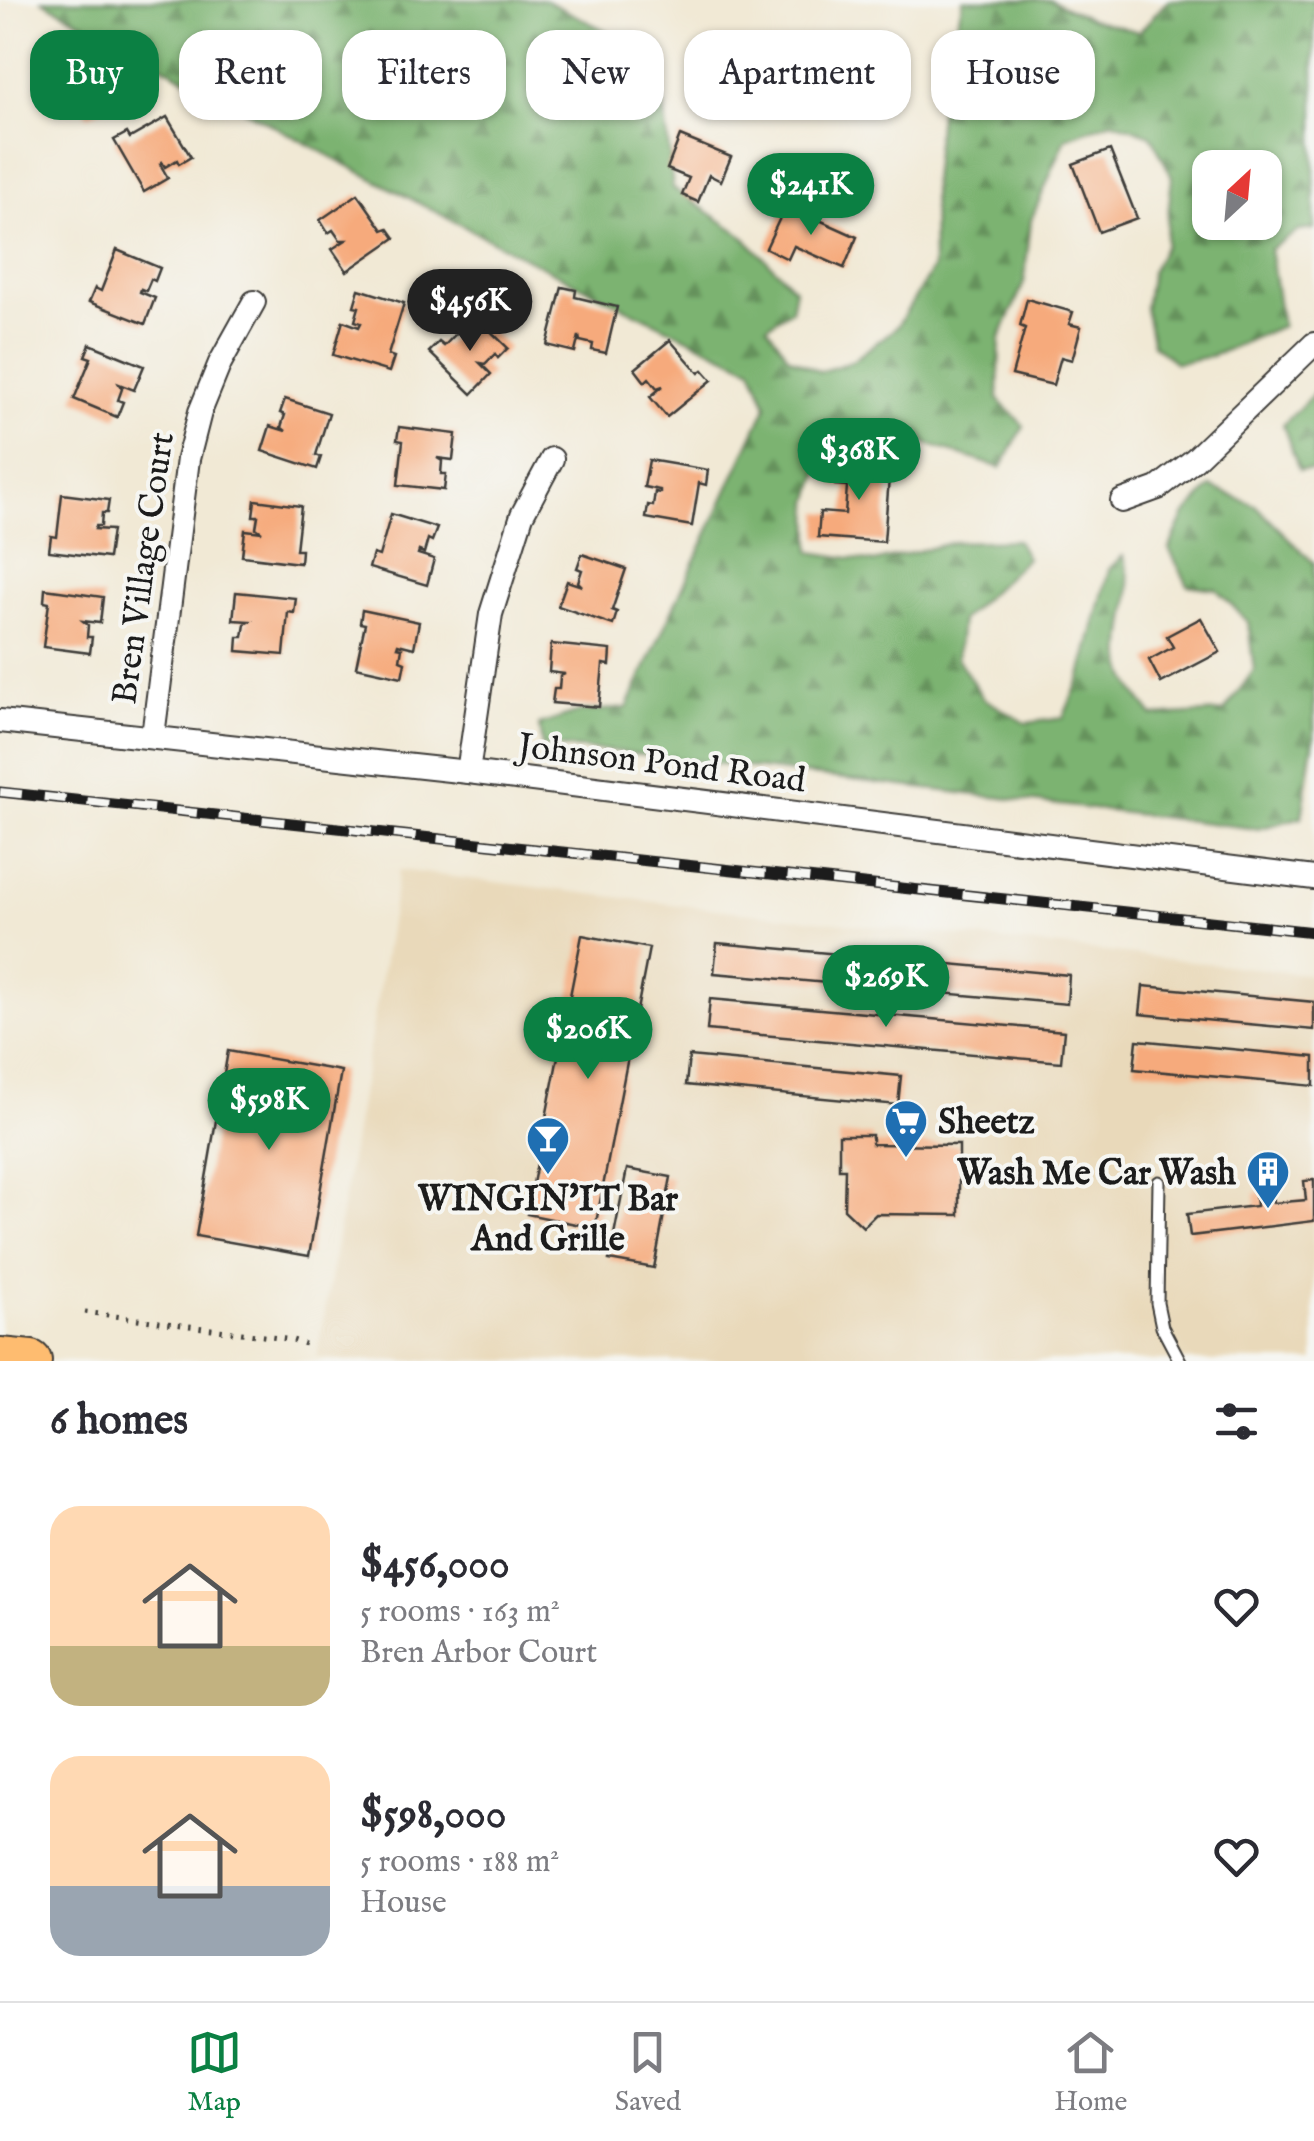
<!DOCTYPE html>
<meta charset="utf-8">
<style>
:root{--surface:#fff;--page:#f7f7f7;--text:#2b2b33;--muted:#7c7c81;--line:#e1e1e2;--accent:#0b8043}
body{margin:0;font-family:"IM FELL English",serif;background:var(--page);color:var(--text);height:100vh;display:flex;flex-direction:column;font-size:38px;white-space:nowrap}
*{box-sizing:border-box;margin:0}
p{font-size:32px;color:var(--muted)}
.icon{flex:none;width:55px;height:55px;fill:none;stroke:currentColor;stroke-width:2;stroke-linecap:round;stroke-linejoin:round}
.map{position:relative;height:1361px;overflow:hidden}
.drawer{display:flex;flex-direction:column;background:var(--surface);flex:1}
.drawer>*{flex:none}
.hud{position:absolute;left:30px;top:30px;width:1255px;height:90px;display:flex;gap:20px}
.needle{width:65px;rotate:26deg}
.controls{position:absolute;left:1192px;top:150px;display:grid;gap:20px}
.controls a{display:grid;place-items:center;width:90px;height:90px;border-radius:20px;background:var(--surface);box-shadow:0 2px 8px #0004;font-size:50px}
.price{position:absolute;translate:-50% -85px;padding:0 22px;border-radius:35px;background:var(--accent);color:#fff;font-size:32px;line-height:65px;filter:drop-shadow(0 2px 5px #0008)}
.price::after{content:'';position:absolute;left:50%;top:60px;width:30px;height:22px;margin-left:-15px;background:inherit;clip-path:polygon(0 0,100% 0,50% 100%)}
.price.on{background:#222;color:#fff}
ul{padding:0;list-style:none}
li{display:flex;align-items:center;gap:30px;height:250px;padding:0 50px}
li span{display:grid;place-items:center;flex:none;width:280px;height:200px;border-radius:30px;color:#555}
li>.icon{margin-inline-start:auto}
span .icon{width:120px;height:120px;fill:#fffc;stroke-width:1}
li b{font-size:42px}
h2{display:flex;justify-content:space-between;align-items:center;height:120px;padding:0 50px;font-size:42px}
.pill{padding:0 35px;border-radius:30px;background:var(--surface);box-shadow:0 2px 8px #0004;font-size:35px;line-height:90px}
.pill.on{background:var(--accent);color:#fff}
.tab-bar{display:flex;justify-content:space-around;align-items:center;height:140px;border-top:2px solid var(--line);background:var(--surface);font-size:28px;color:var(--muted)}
.tab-bar a{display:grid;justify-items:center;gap:5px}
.tab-bar .on{color:var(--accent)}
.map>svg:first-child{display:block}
.built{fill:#e9d9ba}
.forest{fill:url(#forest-firs);stroke:#4c6846;stroke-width:2.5;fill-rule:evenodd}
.building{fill:#f6aa7b}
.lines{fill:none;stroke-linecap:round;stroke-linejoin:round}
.service-casing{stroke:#3c3b38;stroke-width:15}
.minor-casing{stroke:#3c3b38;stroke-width:26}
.trunk-casing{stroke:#3c3b38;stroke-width:44}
.path{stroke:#3c3b38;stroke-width:5;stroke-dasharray:2.5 8;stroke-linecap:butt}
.service{stroke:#fff;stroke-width:11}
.minor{stroke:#fff;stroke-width:22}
.trunk{stroke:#febc70;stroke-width:40}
.rail-casing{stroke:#1c1c1c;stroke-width:11}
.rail{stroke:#f6f6f2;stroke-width:8;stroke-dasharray:22;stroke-linecap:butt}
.labels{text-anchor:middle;stroke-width:8;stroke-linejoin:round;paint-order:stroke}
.street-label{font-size:35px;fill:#1c1c1c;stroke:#f6f6f2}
.poi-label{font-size:35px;font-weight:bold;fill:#1c1c1c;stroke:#f6f6f2;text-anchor:start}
</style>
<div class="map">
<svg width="1314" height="1361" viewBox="0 0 1314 1361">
<defs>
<pattern id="forest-firs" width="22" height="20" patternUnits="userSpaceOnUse" patternTransform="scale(2.5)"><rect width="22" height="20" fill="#7cb371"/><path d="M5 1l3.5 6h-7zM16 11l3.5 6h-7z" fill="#65915c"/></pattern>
</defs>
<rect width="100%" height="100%" fill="#f6f6f2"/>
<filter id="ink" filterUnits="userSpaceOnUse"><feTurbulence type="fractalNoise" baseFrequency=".01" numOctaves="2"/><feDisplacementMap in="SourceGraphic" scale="20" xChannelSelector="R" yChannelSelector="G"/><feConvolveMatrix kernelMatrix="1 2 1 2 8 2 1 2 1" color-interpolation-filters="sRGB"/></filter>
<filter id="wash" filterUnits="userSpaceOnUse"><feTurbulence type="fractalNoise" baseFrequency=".0048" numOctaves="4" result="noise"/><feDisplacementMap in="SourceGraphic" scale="40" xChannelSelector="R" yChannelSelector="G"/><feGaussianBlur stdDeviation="2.25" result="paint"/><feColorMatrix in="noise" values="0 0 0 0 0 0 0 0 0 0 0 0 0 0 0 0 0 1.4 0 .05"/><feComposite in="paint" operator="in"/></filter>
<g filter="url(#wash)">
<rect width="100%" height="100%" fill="#f1e9d5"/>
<!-- built -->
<path class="built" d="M399,870L671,904L1314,975V1361H346L317,1357Z"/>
<!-- forest -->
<g class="forest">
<path d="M41,0H545L626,41L664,105L673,188L742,235L795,289L791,310L767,326L789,357L820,372L851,362L897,327L933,268L932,180L942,85L963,0H1050L1091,19L1139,32L1168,0H1314V229L1299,231L1270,249L1282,326L1212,356L1176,363L1153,345L1145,308L1151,272L1165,245L1172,177L1151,135L1112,121L1066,138L1031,220L1024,283L1000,338L998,399L1024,426L1001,468L865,424L829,439L810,502L811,552L874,562L955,542L1017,540L1027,558L961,620L957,658L983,698L1026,723L1063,718L1081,676L1109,569L1123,556C1139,592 1120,624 1123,660C1125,682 1140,699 1153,716L1224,712L1254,670L1248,622L1216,589L1188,585L1169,549L1184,516L1211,487L1255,505L1314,563V736L1302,817L1258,829L613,751L542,746L539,725L579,712L627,708L767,405L752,368C510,256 275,127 41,0ZM1210,168H1265V222H1210Z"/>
<path d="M1314,393V470H1299L1283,425Z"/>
</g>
<g id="blocks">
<!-- building -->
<g class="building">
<path d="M94,54L117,101L88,116L64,69Z"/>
<path d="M167,117L191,157L179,164L177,160L165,167L162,162L160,164L168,178L144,192L114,140L127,133L130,138Z"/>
<path d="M680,136L731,157L721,181L709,175L698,202L682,195L689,178L667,169Z"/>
<path d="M1110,150L1137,218L1099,232L1073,164Z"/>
<path d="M358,194L383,230L388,228L395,238L347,271L332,249L346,240H340L333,230L328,233L320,220Z"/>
<path d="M786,205L857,237L844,268L794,246L788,259L766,248Z"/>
<path d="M117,250L160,268L155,281L151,279L146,291L141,289L140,292L155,298L145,324L89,302L95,288L101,291Z"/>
<path d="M562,287L576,290L575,297L617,307L606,353L592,350L593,344L580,341L579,336L575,352L547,345Z"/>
<path d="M359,289L404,303L388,355L394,357L389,372L333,355L343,321L359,327L361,323L355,321L359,307L354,306Z"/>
<path d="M1027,299L1073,312L1069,324L1081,327L1072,360L1061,357L1053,385L1012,375L1025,328L1020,326Z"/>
<path d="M474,315L508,348L498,358L495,354L485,364L480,363L491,374L472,394L429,352L439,342L444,346Z"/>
<path d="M670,340L699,373L703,370L712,380L667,417L650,397L663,386L657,388L649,378L645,382L635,369Z"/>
<path d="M90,344L144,366L134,390L119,384L122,389L118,400L123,402L117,417L74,399L91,358L85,356Z"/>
<path d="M285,399L329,413L316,455L321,457L317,469L262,451L270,426L286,431L281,427L285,415L280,413Z"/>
<path d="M399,427L456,434L453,460L437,458L442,461L441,474H446L444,490L398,485L403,441L397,440Z"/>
<path d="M649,460L708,470L706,485L699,483L692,526L646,518L648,505L653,506L655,492L660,493V490L644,487Z"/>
<path d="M837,460L890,465L884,542L818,537L820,512L845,514L847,486L835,485Z"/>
<path d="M62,494L109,500L107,513H102L101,526H96L95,529L112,530L108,558L49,551L51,536L57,537Z"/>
<path d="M255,500L301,506L296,550H301L300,563L242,556L245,530L262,532L256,528L258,516H253Z"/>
<path d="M391,514L437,528L432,541L428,539L424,553L419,551L418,554L434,559L427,585L369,568L373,554L379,556Z"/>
<path d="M582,554L626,569L612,610L617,612L613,625L558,606L567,581L582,586L578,582L582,570L577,568Z"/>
<path d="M45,589L103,597L100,623L83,621L88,625L87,637H92L90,653L43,647L49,603L44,602Z"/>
<path d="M236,592L296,598L294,613L288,612L284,655L237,651L238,637H243L245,624L250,621L233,620Z"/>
<path d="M362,610L419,622L414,648L398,644L397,647L402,648L400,660L405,662L402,677L356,667L365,624L360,623Z"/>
<path d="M1201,618L1220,652L1161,683L1149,660L1173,647L1167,636Z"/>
<path d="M551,644L611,650L610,665L603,664L599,707L552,703L554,689H559L560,676L565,674L549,672Z"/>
<path d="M582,935L649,948L595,1228L527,1214Z"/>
<path d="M717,943L1069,975L1067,1004L714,973Z"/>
<path d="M1143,986L1314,1002V1030L1140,1014Z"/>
<path d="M710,999L1064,1031L1061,1062L707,1030Z"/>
<path d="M1137,1040L1314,1057V1086L1134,1069Z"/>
<path d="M228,1051L341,1071L309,1256L196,1236Z"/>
<path d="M689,1056L901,1076L898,1105L686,1085Z"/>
<path d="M839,1135H872V1144L959,1145V1215L876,1214L863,1227L844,1209L845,1169H839Z"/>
<path d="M627,1169L671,1177L654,1268L609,1260Z"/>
<path d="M1314,1180V1221L1190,1236L1187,1214L1256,1206L1255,1193L1272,1191L1273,1203L1306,1200L1304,1181Z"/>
</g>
</g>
</g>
<g filter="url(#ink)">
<use href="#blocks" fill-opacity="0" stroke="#3c3b38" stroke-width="2.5"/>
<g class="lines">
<!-- service casing -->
<g class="service-casing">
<path id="service" d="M1159,1182L1157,1303L1162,1327L1180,1361"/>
</g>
<!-- minor casing -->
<g class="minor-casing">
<g id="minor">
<path d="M1122,501L1158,488L1195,459L1314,344"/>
<path d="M0,721L468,772L1314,878"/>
<path d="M153,736L188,459L200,412L220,363L254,302"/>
<path d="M468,772L491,614L522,515L552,459"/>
</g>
</g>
<!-- trunk casing -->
<g class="trunk-casing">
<path id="trunk" d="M0,1358L31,1361"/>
</g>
<!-- path -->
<path class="path" d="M85,1312L293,1340L305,1344"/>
<!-- service -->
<use href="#service" class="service"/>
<!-- minor -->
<use href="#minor" class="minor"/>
<!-- trunk -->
<use href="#trunk" class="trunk"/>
<!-- rail casing -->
<g class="rail-casing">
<path id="rail" d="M0,792L1314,932"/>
</g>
<!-- rail -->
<use href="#rail" class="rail"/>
</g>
</g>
<!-- icons -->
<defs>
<g id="supermarket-pin" transform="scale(2.25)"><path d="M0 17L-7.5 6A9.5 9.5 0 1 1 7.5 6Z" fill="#1f6fb2" stroke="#f6f6f2"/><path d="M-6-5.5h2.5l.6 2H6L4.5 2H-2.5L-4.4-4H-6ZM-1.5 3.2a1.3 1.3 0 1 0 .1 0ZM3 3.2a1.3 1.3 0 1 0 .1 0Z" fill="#fff"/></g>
<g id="bar-pin" transform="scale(2.25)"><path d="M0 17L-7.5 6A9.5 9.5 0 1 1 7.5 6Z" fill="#1f6fb2" stroke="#f6f6f2"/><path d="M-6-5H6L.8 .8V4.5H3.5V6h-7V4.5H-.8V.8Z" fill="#fff"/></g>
<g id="building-pin" transform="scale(2.25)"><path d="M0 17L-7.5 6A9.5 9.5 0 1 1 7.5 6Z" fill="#1f6fb2" stroke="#f6f6f2"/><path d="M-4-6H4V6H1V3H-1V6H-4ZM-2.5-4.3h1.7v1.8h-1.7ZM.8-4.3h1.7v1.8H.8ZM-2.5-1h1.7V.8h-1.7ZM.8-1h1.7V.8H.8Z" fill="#fff"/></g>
</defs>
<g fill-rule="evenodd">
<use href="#supermarket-pin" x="906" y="1121"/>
<use href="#bar-pin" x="548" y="1138"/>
<use href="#building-pin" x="1268" y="1172"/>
</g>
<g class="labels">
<!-- street labels -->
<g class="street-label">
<text transform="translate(142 568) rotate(-82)" y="12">Bren Village Court</text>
<text transform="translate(662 762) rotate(7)" y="12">Johnson Pond Road</text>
</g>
<!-- poi labels -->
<g class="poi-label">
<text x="938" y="1133">Sheetz</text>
<text x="1236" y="1184" text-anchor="end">Wash Me Car Wash</text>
<text x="548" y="1210" text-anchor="middle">WINGIN'IT Bar<tspan x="548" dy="40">And Grille</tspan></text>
</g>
</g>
</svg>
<div class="controls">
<a><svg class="needle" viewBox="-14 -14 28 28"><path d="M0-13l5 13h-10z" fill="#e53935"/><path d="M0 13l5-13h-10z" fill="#7c7c81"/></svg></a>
</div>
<b class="price" style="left:811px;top:238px">$241K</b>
<b class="price on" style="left:470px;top:354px">$456K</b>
<b class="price" style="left:859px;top:503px">$368K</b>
<b class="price" style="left:886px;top:1030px">$269K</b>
<b class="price" style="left:588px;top:1082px">$206K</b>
<b class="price" style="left:269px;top:1153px">$598K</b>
<div class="hud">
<a class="pill on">Buy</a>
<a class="pill">Rent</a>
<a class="pill">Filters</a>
<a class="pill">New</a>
<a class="pill">Apartment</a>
<a class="pill">House</a>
</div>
</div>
<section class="drawer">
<h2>6 homes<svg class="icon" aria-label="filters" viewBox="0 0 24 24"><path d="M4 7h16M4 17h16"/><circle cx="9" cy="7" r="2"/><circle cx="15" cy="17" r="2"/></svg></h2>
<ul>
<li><span style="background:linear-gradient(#ffd9b3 70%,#c2b280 0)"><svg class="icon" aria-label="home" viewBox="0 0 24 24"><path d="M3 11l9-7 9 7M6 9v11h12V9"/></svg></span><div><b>$456,000</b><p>5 rooms · 163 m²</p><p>Bren Arbor Court</p></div><svg class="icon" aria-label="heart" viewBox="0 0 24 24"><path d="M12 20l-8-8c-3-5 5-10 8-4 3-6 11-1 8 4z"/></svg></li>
<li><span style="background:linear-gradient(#ffd9b3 65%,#9aa5b1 0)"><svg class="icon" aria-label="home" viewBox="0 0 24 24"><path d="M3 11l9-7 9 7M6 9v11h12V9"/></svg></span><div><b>$598,000</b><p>5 rooms · 188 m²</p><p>House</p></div><svg class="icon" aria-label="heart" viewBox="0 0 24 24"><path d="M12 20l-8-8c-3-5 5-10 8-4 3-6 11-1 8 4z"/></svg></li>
</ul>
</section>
<nav class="tab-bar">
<a class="on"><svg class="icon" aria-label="map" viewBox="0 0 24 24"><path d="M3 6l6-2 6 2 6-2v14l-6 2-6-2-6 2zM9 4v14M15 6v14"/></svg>Map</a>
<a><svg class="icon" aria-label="saved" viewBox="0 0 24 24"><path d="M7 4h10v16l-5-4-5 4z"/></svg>Saved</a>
<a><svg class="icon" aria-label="home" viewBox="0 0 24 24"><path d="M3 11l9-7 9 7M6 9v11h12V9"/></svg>Home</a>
</nav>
